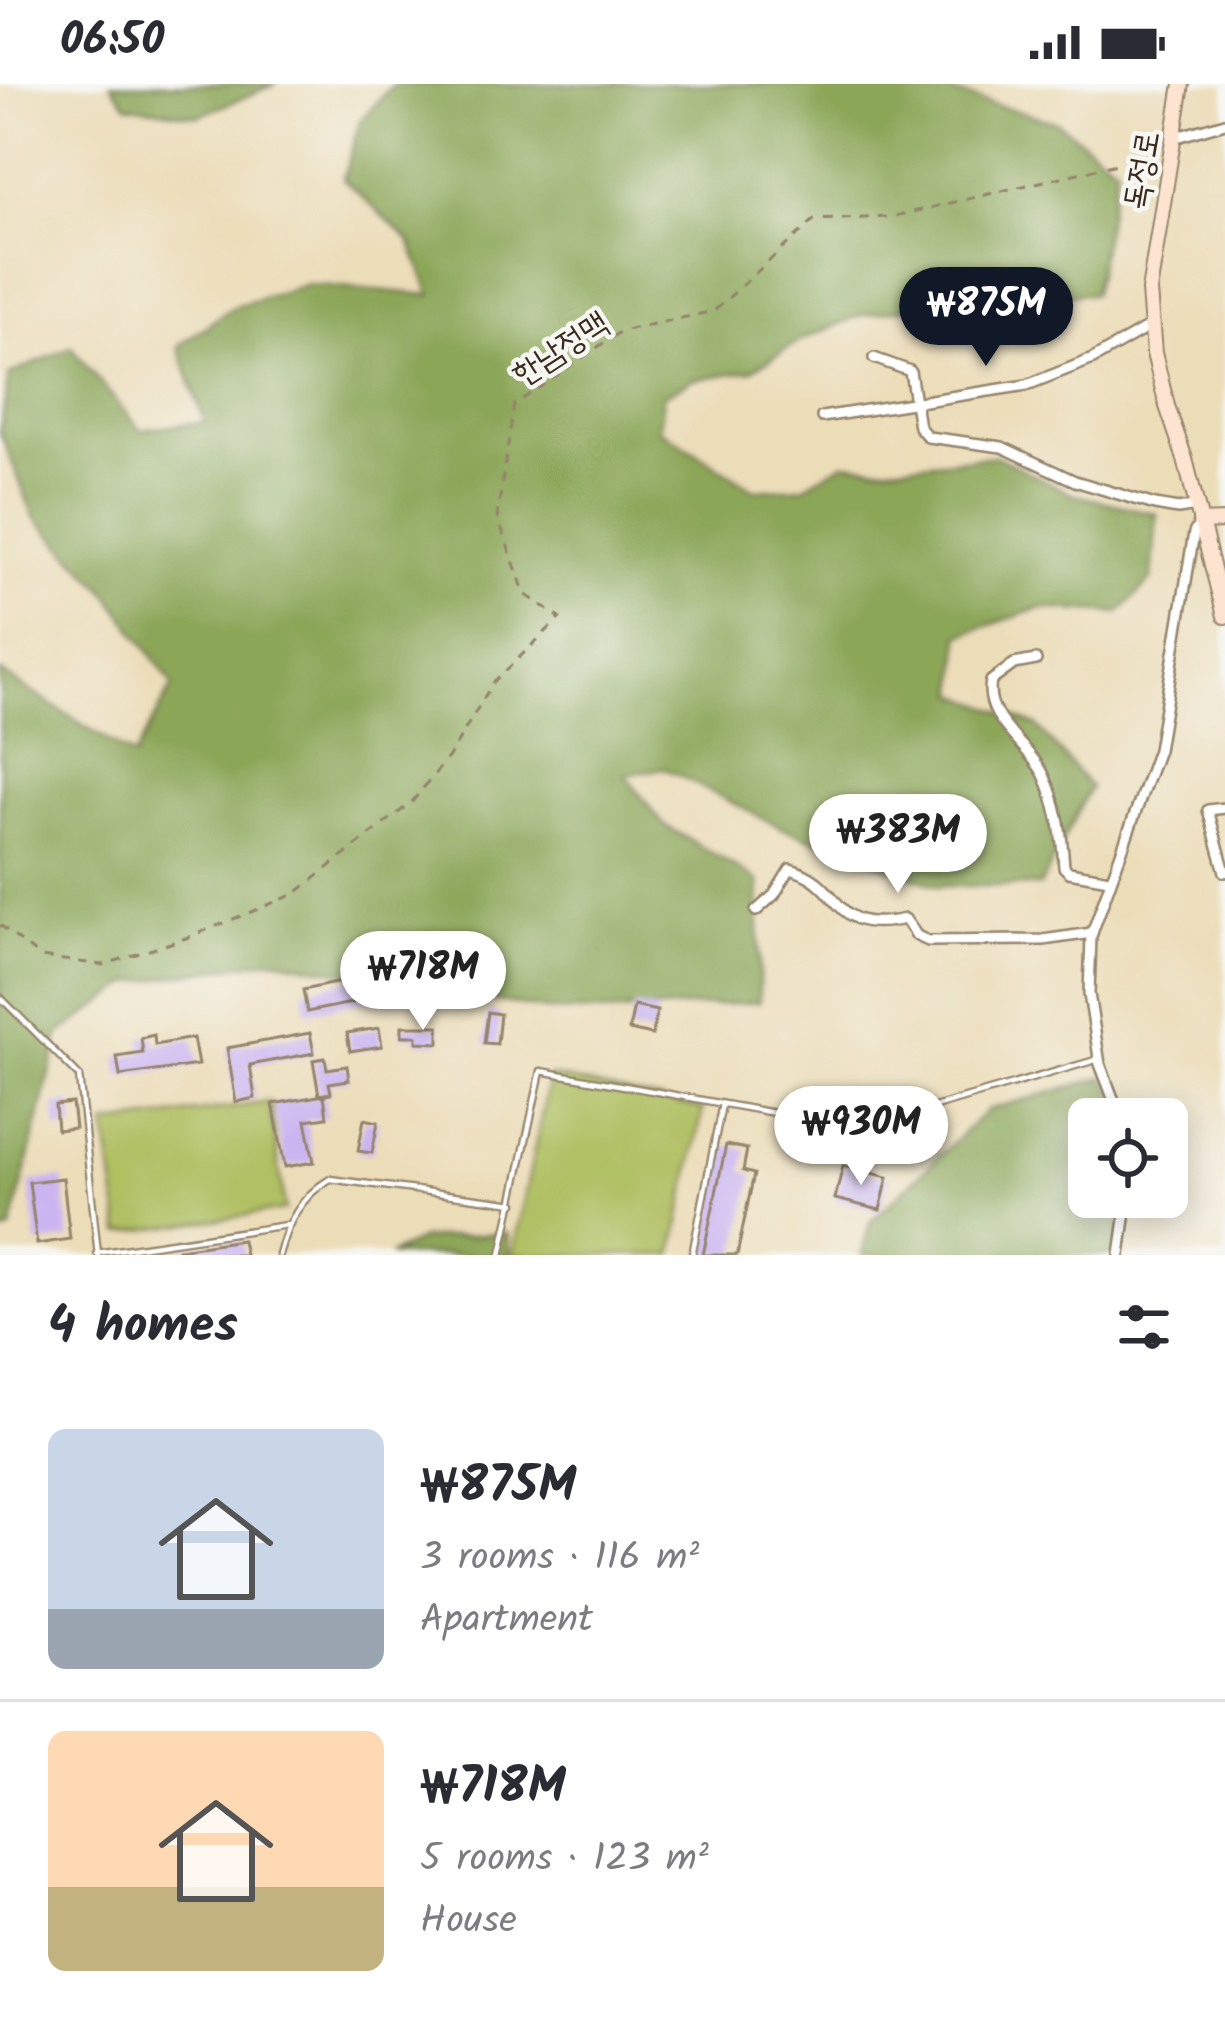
<!DOCTYPE html>
<meta charset="utf-8">
<style>
:root{--surface:#fff;--page:#f2f2f3;--text:#2b2b33;--muted:#7c7c81;--line:#e1e1e2;--accent:#111827}
body{margin:0;font-family:Kalam,"Poor Story",sans-serif;background:var(--page);color:var(--text);height:100vh;display:flex;flex-direction:column;font-size:45px;white-space:nowrap}
*{box-sizing:border-box;margin:0}
p{font-size:39px;color:var(--muted)}
.icon{flex:none;width:66px;height:66px;fill:none;stroke:currentColor;stroke-width:2;stroke-linecap:round;stroke-linejoin:round}
.map{position:relative;height:1171px;overflow:hidden}
.side{display:flex;flex-direction:column;background:var(--surface);flex:1}
.side>*{flex:none}
.controls{position:absolute;left:1068px;top:1014px;display:grid;gap:24px}
.controls a{display:grid;place-items:center;width:120px;height:120px;border-radius:18px;background:var(--surface);box-shadow:0 6px 30px #0003;font-size:60px}
.price{position:absolute;translate:-50% -102px;padding:0 27px;border-radius:42px;background:#fff;color:#222;font-size:39px;line-height:78px;filter:drop-shadow(0 3px 6px #0008)}
.price::after{content:'';position:absolute;left:50%;top:72px;width:36px;height:27px;margin-left:-18px;background:inherit;clip-path:polygon(0 0,100% 0,50% 100%)}
.price.on{background:var(--accent);color:#fff}
ul{padding:0;list-style:none}
li{display:flex;align-items:center;gap:36px;height:300px;padding:0 48px}
li+li{border-top:3px solid var(--line)}
li span{display:grid;place-items:center;flex:none;width:336px;height:240px;border-radius:18px;color:#555}
li>.icon{margin-inline-start:auto}
span .icon{width:144px;height:144px;fill:#fffc;stroke-width:1}
li b{font-size:51px}
h2{display:flex;justify-content:space-between;align-items:center;height:144px;padding:0 48px;font-size:51px}
.status{display:flex;justify-content:space-between;align-items:center;height:84px;padding:0 60px;background:var(--surface);direction:ltr}
.status svg{height:33px;fill:currentColor}
.map>svg:first-child{display:block}
.green{fill:#b0c063;stroke:#767540;stroke-width:3}
.forest{fill:#8ca659;stroke:#64683c;stroke-width:3}
.building{fill:#cbb5f1}
.lines{fill:none;stroke-linecap:round;stroke-linejoin:round}
.lane-casing{stroke:#94846c;stroke-width:9}
.street-casing{stroke:#94846c;stroke-width:14}
.secondary-casing{stroke:#94846c;stroke-width:18}
.path{stroke:#94846c;stroke-width:3;stroke-dasharray:9 9;stroke-linecap:butt}
.lane{stroke:#fff;stroke-width:4.5}
.street{stroke:#fff;stroke-width:9}
.secondary{stroke:#fde4d1;stroke-width:14}
.labels{text-anchor:middle;stroke-width:9;stroke-linejoin:round;paint-order:stroke}
.street-label{font-size:33px;fill:#3b2a1e;stroke:#f6f6f2}
</style>
<div class="status"><b>06:50</b><svg viewBox="0 0 49 12"><path d="M0 12V9h3v3zM5 12V6h3v6zM10 12V3h3v9zM15 12V0h3v12zM26 1h20v11H26zM47 4h2v5h-2z"/></svg></div>
<div class="map">
<svg width="1225" height="1171" viewBox="0 0 1225 1171">
<rect width="100%" height="100%" fill="#f6f6f2"/>
<filter id="ink" filterUnits="userSpaceOnUse"><feTurbulence type="fractalNoise" baseFrequency=".00833" numOctaves="2"/><feDisplacementMap in="SourceGraphic" scale="24" xChannelSelector="R" yChannelSelector="G"/><feConvolveMatrix kernelMatrix="1 2 1 2 8 2 1 2 1" color-interpolation-filters="sRGB"/></filter>
<filter id="wash" filterUnits="userSpaceOnUse"><feTurbulence type="fractalNoise" baseFrequency=".004" numOctaves="4" result="noise"/><feDisplacementMap in="SourceGraphic" scale="48" xChannelSelector="R" yChannelSelector="G"/><feGaussianBlur stdDeviation="2.7" result="paint"/><feColorMatrix in="noise" values="0 0 0 0 0 0 0 0 0 0 0 0 0 0 0 0 0 1.4 0 .05"/><feComposite in="paint" operator="in"/></filter>
<g filter="url(#wash)">
<rect width="100%" height="100%" fill="#ecddb9"/>
<!-- green -->
<g class="green">
<path d="M550,992L703,1025L673,1171H512Z"/>
<path d="M270,1018L285,1126L121,1149L106,1041Z"/>
</g>
<!-- forest -->
<g class="forest">
<path d="M111,0H276L199,32L127,21Z"/>
<path d="M394,0H940L957,10L1057,38L1117,83L1093,210L977,212L858,232L803,255L752,286L692,296L663,312L659,345L756,406L803,403L844,379L880,383L996,372L1075,411L1157,430L1152,495L1119,529L1041,524L960,551L957,610L1037,642L1090,703L1040,802H938L782,744L664,684L625,691L663,740L759,797V918L614,928L551,927L274,875L131,899L60,949L11,1146L0,1149V588L134,673L173,601L106,507L34,433L0,348L9,291L71,263L140,346L205,338L178,262L233,223L308,200L431,211L410,157L343,95L360,37Z"/>
<path d="M1105,993L1127,1035H1089V1113H1125L1116,1171H862L870,1138L987,1026Z"/>
<path d="M507,1149L509,1171H389L422,1155Z"/>
</g>
<g id="blocks">
<!-- building -->
<g class="building">
<path d="M453,883L457,906L407,915L403,892Z"/>
<path d="M377,890L381,913L307,928L303,906Z"/>
<path d="M634,922L657,927L652,951L629,946Z"/>
<path d="M488,928L500,930L497,960L484,959Z"/>
<path d="M402,942H439V959L417,958V952H402Z"/>
<path d="M379,944L382,962L350,967L347,949Z"/>
<path d="M310,949L314,969L250,981L255,1014L236,1018L227,964Z"/>
<path d="M154,951L155,961L193,954L198,981L120,992L117,973L143,969L141,954Z"/>
<path d="M325,974L327,985L347,982L349,996L329,999L331,1009L319,1011L313,976Z"/>
<path d="M324,1011L327,1033L306,1036L314,1078L285,1083L273,1020Z"/>
<path d="M72,1019L75,1044L57,1046L55,1021Z"/>
<path d="M364,1035L378,1038L372,1069L358,1067Z"/>
<path d="M726,1061L747,1065L743,1087L754,1090L737,1171H703Z"/>
<path d="M843,1082L888,1093L880,1126L835,1115Z"/>
<path d="M63,1094L70,1155L37,1160L29,1098Z"/>
<path d="M242,1156L245,1171H179L178,1165Z"/>
</g>
</g>
</g>
<g filter="url(#ink)">
<use href="#blocks" fill-opacity="0" stroke="#94846c" stroke-width="3"/>
<g class="lines">
<!-- lane casing -->
<g class="lane-casing">
<g id="lane">
<path d="M0,913L79,992L98,1171"/>
<path d="M97,1169L287,1141"/>
<path d="M279,1171C287,1139 301,1112 330,1095L515,1119"/>
<path d="M501,1171L541,987L841,1041L880,1039L1099,975"/>
<path d="M692,1171L722,1020"/>
</g>
</g>
<!-- street casing -->
<g class="street-casing">
<g id="street">
<path d="M1173,54L1225,39"/>
<path d="M874,274L910,287L919,343L928,353L1002,363L1075,397L1155,421L1178,425L1197,422"/>
<path d="M822,333L1027,301L1093,275L1152,241"/>
<path d="M1036,576L1014,580L991,597C983,636 1028,659 1044,691C1058,721 1062,751 1064,783L1069,788L1109,795"/>
<path d="M1225,724L1208,726L1225,788"/>
<path d="M756,827L774,811L790,785C847,800 827,852 905,835L917,852L928,857L1043,856L1092,849"/>
<path d="M1121,1035L1100,980L1089,910L1091,852L1158,666L1194,449L1200,438"/>
<path d="M1120,1171L1128,1113"/>
</g>
</g>
<!-- secondary casing -->
<g class="secondary-casing">
<g id="secondary">
<path d="M1182,0L1149,207L1154,269L1167,322L1185,375L1225,532"/>
<path d="M1200,438L1225,437"/>
</g>
</g>
<!-- path -->
<path class="path" d="M0,841L40,873L103,881L189,853L295,810L412,718L450,671L492,600L560,534L525,510L497,432L514,321L621,247L714,227L814,136L891,133L1155,71"/>
<!-- lane -->
<use href="#lane" class="lane"/>
<!-- street -->
<use href="#street" class="street"/>
<!-- secondary -->
<use href="#secondary" class="secondary"/>
</g>
</g>
<g class="labels">
<!-- street labels -->
<g class="street-label">
<text transform="translate(1140 86) rotate(-80)" y="12">독정로</text>
<text transform="translate(559 263) rotate(-33)" y="12">한남정맥</text>
</g>
</g>
</svg>
<div class="controls">
<a><svg class="icon" aria-label="locate" viewBox="0 0 24 24"><circle cx="12" cy="12" r="6"/><path d="M12 2v4M12 18v4M2 12h4M18 12h4"/></svg></a>
</div>
<b class="price on" style="left:986px;top:285px">₩875M</b>
<b class="price" style="left:898px;top:812px">₩383M</b>
<b class="price" style="left:423px;top:949px">₩718M</b>
<b class="price" style="left:861px;top:1104px">₩930M</b>
</div>
<section class="side">
<h2>4 homes<svg class="icon" aria-label="filters" viewBox="0 0 24 24"><path d="M4 7h16M4 17h16"/><circle cx="9" cy="7" r="2"/><circle cx="15" cy="17" r="2"/></svg></h2>
<ul>
<li><span style="background:linear-gradient(#c9d6e8 75%,#9aa5b1 0)"><svg class="icon" aria-label="home" viewBox="0 0 24 24"><path d="M3 11l9-7 9 7M6 9v11h12V9"/></svg></span><div><b>₩875M</b><p>3 rooms · 116 m²</p><p>Apartment</p></div></li>
<li><span style="background:linear-gradient(#ffd9b3 65%,#c2b280 0)"><svg class="icon" aria-label="home" viewBox="0 0 24 24"><path d="M3 11l9-7 9 7M6 9v11h12V9"/></svg></span><div><b>₩718M</b><p>5 rooms · 123 m²</p><p>House</p></div></li>
</ul>
</section>
